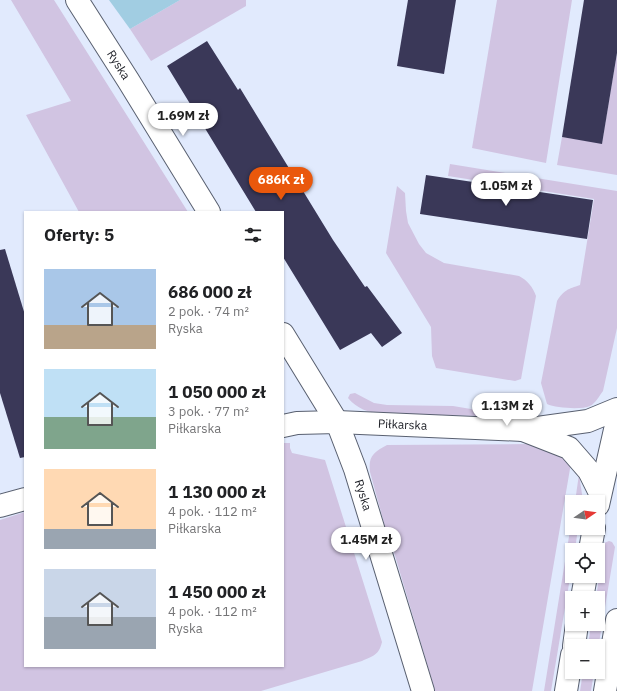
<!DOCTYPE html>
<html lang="pl">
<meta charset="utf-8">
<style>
:root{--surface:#fff;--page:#f6f6f6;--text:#202124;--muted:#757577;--accent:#ea580c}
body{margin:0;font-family:"IBM Plex Sans",sans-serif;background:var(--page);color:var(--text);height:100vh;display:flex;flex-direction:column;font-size:15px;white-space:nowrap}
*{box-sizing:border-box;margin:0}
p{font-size:13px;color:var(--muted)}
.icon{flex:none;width:22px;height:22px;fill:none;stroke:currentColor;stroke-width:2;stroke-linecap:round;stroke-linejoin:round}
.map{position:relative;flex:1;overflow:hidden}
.side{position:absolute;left:24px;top:211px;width:260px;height:456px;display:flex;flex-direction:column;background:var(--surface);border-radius:0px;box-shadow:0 1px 3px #0004}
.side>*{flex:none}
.needle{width:26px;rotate:77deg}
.fabs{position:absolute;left:565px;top:495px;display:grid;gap:8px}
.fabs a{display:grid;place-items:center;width:40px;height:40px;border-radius:0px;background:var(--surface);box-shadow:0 1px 3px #0004;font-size:20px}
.price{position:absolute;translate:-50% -34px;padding:0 9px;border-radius:14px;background:#fff;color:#222;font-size:13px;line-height:26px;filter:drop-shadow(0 1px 2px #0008)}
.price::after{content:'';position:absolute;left:50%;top:24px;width:12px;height:9px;margin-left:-6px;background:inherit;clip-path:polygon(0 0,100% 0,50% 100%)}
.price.active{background:var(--accent);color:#fff}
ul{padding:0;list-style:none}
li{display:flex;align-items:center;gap:12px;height:100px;padding:0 20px}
li span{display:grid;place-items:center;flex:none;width:112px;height:80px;border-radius:0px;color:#555}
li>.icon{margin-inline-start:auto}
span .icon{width:48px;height:48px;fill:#fffc;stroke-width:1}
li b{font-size:17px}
h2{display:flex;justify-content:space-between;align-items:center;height:48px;padding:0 20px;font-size:17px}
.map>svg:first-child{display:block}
.green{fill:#d1c4e2}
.water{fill:#a1cde2}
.building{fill:#3a3858}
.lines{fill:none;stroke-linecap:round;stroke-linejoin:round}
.street-casing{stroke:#596070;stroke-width:24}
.secondary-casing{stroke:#596070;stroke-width:24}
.street{stroke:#fff;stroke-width:22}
.secondary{stroke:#fff;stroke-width:22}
.labels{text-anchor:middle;stroke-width:4;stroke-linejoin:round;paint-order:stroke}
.street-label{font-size:12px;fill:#1a1c23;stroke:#f4f7ff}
</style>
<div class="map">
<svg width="617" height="691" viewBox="0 0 617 691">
<rect width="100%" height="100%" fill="#e1eafd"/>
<!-- green -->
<g class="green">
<path d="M11,0H54L188,212H79L26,115L71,101Z"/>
<path d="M180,0H246V6L151,61L130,29Z"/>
<path d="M497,0H572L546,163L472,148Z"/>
<path d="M617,53V175L557,165L562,137L602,143Z"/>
<path d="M450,164L617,191V328L603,391C599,396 596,403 590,406C581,410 556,408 547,404L541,383L557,301C564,290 568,289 580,285L594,199L448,176Z"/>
<path d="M397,186L405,193L406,211L408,223L419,244L426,253L444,263L519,276C527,280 533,287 536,296L521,379L515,381L436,368L432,356L431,327L386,253Z"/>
<path d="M355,393L374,403L387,405L453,406L471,409L481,413L482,416L381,414C368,412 357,409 348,398L350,394Z"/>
<path d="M283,443H290V448L292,453L325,460L382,642C379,655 373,656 362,661L261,691H0V520L25,512V666H283Z"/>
<path d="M532,444L551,450L571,463L532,691H435L391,542L389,541L370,472C368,456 374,452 387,445Z"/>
<path d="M579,474L583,501L582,502H575Z"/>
<path d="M572,518V528H578L575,550H572V566L551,691H544Z"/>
<path d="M609,541L612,542L615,547L598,649V646H588L591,624H598V598H596L604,543Z"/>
<path d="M583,672H594L591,691H580Z"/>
</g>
<!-- water -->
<path class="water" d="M109,0H180L130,29Z"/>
<!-- building -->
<g class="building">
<path d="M408,0H456L444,74L397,66Z"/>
<path d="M584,0H617V53L602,144L562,137Z"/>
<path d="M207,41L238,90L240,88L333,240L365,287L367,286L402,333L382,347L371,333L340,350L283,257V212H256L167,66Z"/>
<path d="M426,175L593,200L587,239L420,214Z"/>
<path d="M5,249L25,315V457L20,458L0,393V250Z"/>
</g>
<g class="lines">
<!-- street casing -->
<g class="street-casing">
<g id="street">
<path id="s1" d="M77,0L128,80L209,212"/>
<path id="s2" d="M283,334L337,422L355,469L423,691"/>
<path id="s3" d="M283,426L297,423L337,422L523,430"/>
<path d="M600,493L589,471L569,448L523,430L588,421L617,409"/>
<path d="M0,506L25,499"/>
</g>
</g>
<!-- secondary casing -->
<g class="secondary-casing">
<g id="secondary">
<path d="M598,505L617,421"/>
<path d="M590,550L594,528"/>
<path d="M582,598L586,576"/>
<path d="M574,646L577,624"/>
<path d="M566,691L572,655"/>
<path d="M605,691L617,620"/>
</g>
</g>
<!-- street -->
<use href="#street" class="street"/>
<!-- secondary -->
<use href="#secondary" class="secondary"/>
</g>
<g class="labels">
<!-- street labels -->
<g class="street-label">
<text dy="4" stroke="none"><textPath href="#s1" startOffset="77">Ryska</textPath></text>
<text dy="4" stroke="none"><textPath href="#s3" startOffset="120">Piłkarska</textPath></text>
<text dy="4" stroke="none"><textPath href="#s2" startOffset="181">Ryska</textPath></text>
</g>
</g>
</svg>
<div class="fabs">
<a><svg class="needle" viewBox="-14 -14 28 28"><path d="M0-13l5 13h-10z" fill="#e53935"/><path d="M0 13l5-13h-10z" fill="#757577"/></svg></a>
<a><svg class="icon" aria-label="locate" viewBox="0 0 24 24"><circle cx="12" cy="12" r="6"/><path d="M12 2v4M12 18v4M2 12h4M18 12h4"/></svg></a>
<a>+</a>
<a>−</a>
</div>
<b class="price" style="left:183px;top:137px">1.69M zł</b>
<b class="price active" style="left:281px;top:201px">686K zł</b>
<b class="price" style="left:506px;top:207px">1.05M zł</b>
<b class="price" style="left:507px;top:427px">1.13M zł</b>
<b class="price" style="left:366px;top:561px">1.45M zł</b>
<section class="side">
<h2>Oferty: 5<svg class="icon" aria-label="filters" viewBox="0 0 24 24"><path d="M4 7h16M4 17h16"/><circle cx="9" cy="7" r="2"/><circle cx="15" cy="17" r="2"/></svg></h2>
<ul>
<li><span style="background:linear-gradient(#a9c7e8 70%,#b9a48a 0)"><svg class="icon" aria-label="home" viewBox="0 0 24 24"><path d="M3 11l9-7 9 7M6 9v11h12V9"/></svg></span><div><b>686 000 zł</b><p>2 pok. · 74 m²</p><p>Ryska</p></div></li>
<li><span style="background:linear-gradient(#bfe0f5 60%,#7fa58c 0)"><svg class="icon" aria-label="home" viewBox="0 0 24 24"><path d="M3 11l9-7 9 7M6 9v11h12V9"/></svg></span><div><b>1 050 000 zł</b><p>3 pok. · 77 m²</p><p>Piłkarska</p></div></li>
<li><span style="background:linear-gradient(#ffd9b3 75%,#9aa5b1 0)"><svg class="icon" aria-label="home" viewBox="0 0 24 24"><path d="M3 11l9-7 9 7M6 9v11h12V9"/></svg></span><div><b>1 130 000 zł</b><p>4 pok. · 112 m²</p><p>Piłkarska</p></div></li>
<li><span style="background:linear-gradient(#c9d6e8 60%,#9aa5b1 0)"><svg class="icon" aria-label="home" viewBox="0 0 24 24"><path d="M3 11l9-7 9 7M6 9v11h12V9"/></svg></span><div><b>1 450 000 zł</b><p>4 pok. · 112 m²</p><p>Ryska</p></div></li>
</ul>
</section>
</div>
